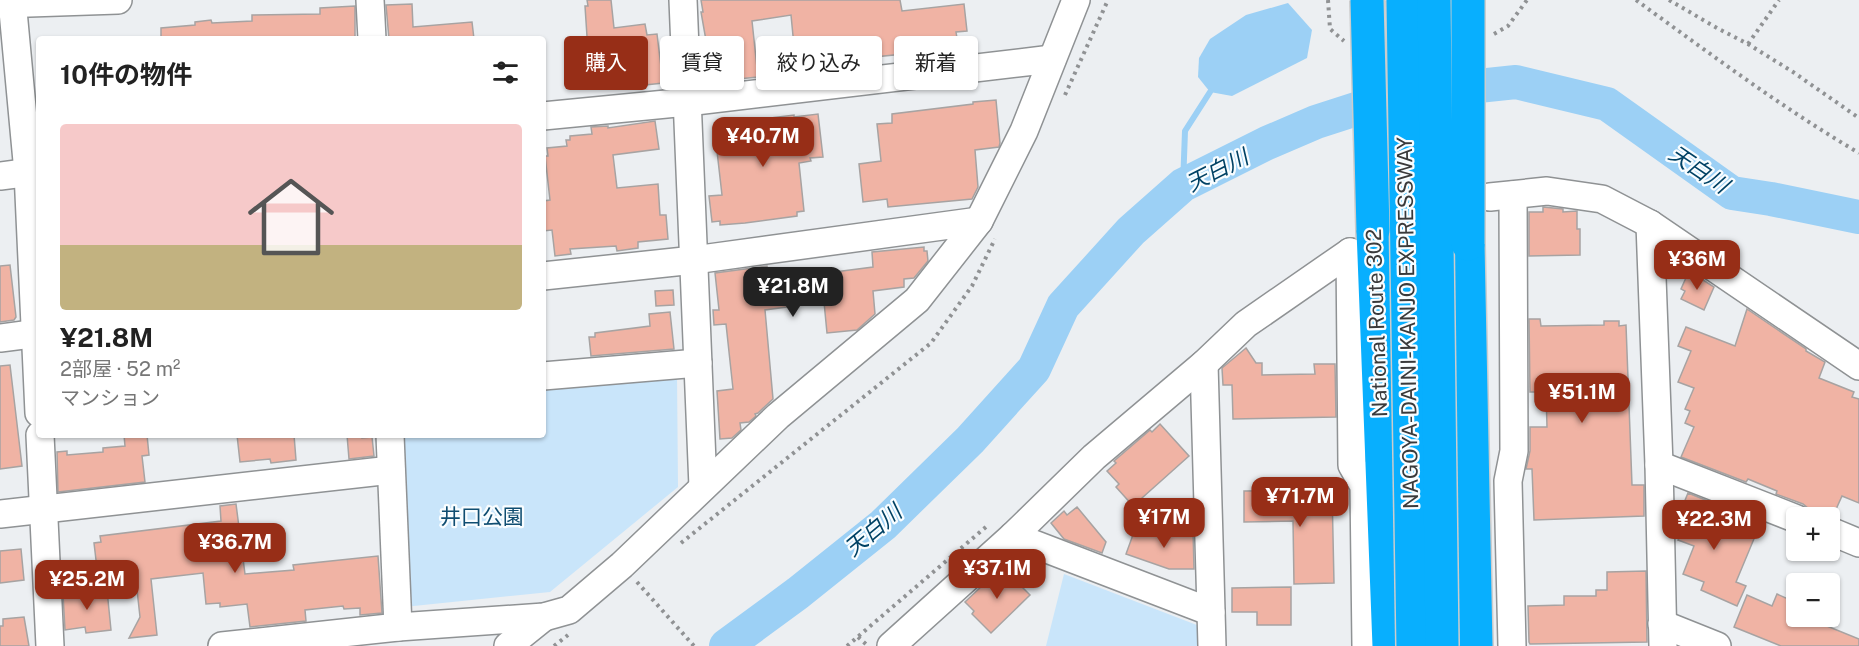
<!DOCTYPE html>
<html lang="ja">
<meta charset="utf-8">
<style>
:root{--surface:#fff;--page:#f6f6f6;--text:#222;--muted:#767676;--line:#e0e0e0;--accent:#972e17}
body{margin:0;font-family:"Public Sans","Noto Sans JP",sans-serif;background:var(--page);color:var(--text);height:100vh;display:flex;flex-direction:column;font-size:22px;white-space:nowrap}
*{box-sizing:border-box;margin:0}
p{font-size:20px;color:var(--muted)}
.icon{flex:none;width:33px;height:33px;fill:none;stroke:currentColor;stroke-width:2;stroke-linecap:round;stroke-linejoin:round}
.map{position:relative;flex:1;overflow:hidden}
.drawer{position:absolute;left:36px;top:36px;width:510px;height:402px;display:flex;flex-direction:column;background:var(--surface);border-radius:6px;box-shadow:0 2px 4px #0004}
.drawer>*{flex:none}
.guide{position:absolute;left:564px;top:36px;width:570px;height:54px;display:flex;gap:12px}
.tools{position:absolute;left:1786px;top:507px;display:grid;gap:12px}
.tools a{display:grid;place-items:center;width:54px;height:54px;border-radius:6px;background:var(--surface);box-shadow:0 2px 4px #0004;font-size:30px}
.price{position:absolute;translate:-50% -51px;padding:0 14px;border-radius:12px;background:var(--accent);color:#fff;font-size:20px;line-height:39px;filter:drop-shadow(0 2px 3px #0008)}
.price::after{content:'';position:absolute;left:50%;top:36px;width:18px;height:14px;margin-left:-9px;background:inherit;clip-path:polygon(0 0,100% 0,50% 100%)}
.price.selected{background:#222;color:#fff}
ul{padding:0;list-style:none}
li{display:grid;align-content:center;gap:12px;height:318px;padding:0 24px}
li+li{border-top:2px solid var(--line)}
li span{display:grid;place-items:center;height:186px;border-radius:6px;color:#555}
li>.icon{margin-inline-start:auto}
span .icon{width:108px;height:108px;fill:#fffc;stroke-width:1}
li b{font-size:26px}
h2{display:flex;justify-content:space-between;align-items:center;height:72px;padding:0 24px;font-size:26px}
.chip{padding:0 21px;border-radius:6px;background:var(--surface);box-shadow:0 2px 4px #0004;font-size:21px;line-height:54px}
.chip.selected{background:var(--accent);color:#fff}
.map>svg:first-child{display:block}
.green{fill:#c9e5fa}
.water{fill:#9cd0f5}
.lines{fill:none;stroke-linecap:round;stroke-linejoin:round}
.stream{stroke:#9cd0f5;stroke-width:6}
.river{stroke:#9cd0f5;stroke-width:34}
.building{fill:#f0b3a4;stroke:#a7a3a2;stroke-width:1.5}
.minor-casing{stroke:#8f9294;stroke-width:30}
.highway-casing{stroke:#ccc;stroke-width:36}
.path{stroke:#909294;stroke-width:4;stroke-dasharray:3 4.5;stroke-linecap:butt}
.minor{stroke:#fff;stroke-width:27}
.highway{stroke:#08affe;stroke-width:33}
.highway-bridge-casing{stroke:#ccc;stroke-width:36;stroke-linecap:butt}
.highway-bridge{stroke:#08affe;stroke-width:33}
.labels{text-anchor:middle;stroke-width:4.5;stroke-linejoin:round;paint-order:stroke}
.street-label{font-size:21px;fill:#393a3b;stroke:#f9fdff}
.park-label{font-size:21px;fill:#0f4d71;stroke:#f9fdff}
.water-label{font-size:22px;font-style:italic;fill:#004265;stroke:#f9fdff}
</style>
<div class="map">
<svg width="1859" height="646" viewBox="0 0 1859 646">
<rect width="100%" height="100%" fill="#eceff2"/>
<!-- green -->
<g class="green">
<path d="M677,374L678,487L550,592L404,607L398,435H543V387Z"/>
<path d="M1064,574L1202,627V646H1046Z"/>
</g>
<!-- water -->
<path class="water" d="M1288,3L1312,30L1307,58L1232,96L1210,92L1198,77L1199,58L1210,39L1246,15Z"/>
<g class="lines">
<!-- stream -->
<path class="stream" d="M1183,185L1185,131L1210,92"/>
<!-- river -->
<path class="river" d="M726,646L798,593L883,525L970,440L1034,369L1063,306L1131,231L1183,185L1267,143L1316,122L1378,102L1440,90L1516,82L1607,104L1732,193L1771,199L1859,217"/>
</g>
<!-- building -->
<g class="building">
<path d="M587,0H611L614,28L645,24L647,35L657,34L663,83L627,87L626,79L590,82L585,6H588Z"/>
<path d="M701,0H900L902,11L964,4L967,31L956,32L957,38L932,40L933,51L855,59L856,66L840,68V59L797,64L796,46H794L791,15L752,21L758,77L708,82L704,47L707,46L701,12H703Z"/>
<path d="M412,4L413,27L472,22L474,39H389L386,5Z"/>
<path d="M355,6V39H161V28L195,25V22L211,20L212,23L252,21V15L320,14V8Z"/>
<path d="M996,100L1000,143L999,147L975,150L978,187L972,199L888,207L887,199L863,202L859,164L881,161L877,124L892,123V114L973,104V102Z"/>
<path d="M818,114L823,157L810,158L811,161L799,163L804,211L797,212V216L745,223L720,225V221L712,222L709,196L722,195L714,125L794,115V117Z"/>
<path d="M655,121L659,149L613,155L617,188L658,184L660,215H666L668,239L638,242V248L617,251L616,246L570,249L571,254L555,256L552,230L543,231V201L550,200L545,156H548L547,148L567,146L566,140H570V136L592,134L591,127L608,126V128Z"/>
<path d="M1543,207L1563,209V212L1577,211V229H1580V255L1529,256V212H1543Z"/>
<path d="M924,247V251H927L928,261L914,278L904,279V287L873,291L875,314L857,330L827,333L824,302L765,310L773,399L758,413L755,414L756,416L749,422L740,423L741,430L732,438L720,439L717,391L733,389L726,324L714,325L713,310H719L715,273L767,266L768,275L818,268L819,274L873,267L872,252Z"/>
<path d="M10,265L16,317L14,320L0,322V266Z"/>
<path d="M1689,271L1714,287L1704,310L1681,299L1685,291L1681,289Z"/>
<path d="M673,290L674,305L656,306L655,291Z"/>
<path d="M1747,309L1806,349V351L1825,362L1819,378L1854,392L1852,397L1859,399V503L1842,496L1833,516L1820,518L1811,514L1809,509L1803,504L1776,494L1777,491L1748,479L1746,482L1681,457L1694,427L1685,423L1690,411L1685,409L1694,388L1678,382L1691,351L1678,346L1686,327L1735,346Z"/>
<path d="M670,312L674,349L591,356L589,337H595V333L650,326L649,314Z"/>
<path d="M1529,319H1540L1541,326L1604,325V321H1619V326L1626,325L1632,485H1644V516L1534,520L1532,469H1526L1530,451V427H1547L1546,392H1530Z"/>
<path d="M1246,348L1256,363H1262V375L1315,374L1314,364H1335L1336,417L1233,419L1232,385H1223L1222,368Z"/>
<path d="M10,365L22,466L0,469V366Z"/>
<path d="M1160,424L1189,456L1133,506L1116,487L1119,484L1107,471L1116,463L1114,461L1150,430L1152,432Z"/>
<path d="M124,435H147L149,455L142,456L145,482L58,492L57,452L67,451V455L103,452V448L125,446Z"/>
<path d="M237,435H294L296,460L271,463L270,459L240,462Z"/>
<path d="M347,435H362V438L372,437L374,456L349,459Z"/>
<path d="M1332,490L1334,583L1294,584L1293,521L1244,522V491Z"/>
<path d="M1688,493L1708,501L1703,513L1756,534L1736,582L1746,586L1737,606L1701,590L1704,582L1683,574L1694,546L1678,540L1683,529L1678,526L1684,512L1681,510Z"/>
<path d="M236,504L245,574L294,570L293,565L378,556L382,613L360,615V608L344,609L343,606L305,610L306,621L250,627L247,604L220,607V603L206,604L203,573L151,579L157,635L129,638L140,617L135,572L98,577L94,543L101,542L100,536L221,521L220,506Z"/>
<path d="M1077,507L1106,542L1102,553L1064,539L1051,523L1064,511L1067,515Z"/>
<path d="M1166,531H1193L1194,569H1169L1126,554L1134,532L1166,533Z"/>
<path d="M21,549L24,580L0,583V551Z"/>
<path d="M1002,567L1030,595L991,633L972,614L974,611L965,602Z"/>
<path d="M1646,571L1647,642L1530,644L1529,642L1528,606L1564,605V596H1596V590H1607V572Z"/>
<path d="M1291,587V625H1257V612H1232V588Z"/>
<path d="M107,590L111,630L86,633L85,627L65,630L63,594Z"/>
<path d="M1777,594L1797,603V616H1819L1817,622L1859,639V646H1781L1734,627L1747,595L1772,606Z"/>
<path d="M24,617L29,646H0V626H3V619Z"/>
</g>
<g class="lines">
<!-- minor casing -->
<g class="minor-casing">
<g id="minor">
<path d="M12,0L28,172L39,413"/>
<path d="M370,0L372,39"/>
<path d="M683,0L703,487"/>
<path d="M0,4L118,0"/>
<path d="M543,116L687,102L1052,59"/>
<path d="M0,176L39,171"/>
<path d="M1490,197L1547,191L1602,199L1650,224L1859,366"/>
<path d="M1650,224L1659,465L1663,646"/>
<path d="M1350,252L1352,465L1364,486L1366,646"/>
<path d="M543,276L694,260L979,221"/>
<path d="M0,338L39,333"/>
<path d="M1204,364L1212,646"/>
<path d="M543,376L698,363"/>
<path d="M40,435L50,646"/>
<path d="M390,435L398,627"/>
<path d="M1659,465L1797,519"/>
<path d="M0,514L391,470"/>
<path d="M1830,531L1859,543"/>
<path d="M1013,536L1211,612"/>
<path d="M1662,624L1717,646"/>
<path d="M222,646L398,627L544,617L569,610L622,565L778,416L917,300L979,221L1024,131L1076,0"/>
<path d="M508,646L544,617"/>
<path d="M891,646L1013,536L1094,457L1204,364L1246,324L1350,252"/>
<path d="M1512,646L1508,481L1514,451L1513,195"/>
</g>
</g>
<!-- highway casing -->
<g class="highway-casing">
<g id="highway">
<path d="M1373,230L1389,646"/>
<path d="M1468,244L1476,646"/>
</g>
</g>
<!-- path -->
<g class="path">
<path d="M1328,0L1330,29L1344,41"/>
<path d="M1636,0C1709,53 1781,107 1859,153"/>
<path d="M1669,0L1717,28L1748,44L1793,72L1859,118"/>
<path d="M1494,34L1508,26L1527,0"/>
<path d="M1748,44L1779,0"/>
<path d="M1065,95L1108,0"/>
<path d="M681,543L931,343L972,286L995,239"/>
<path d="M637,582L694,646"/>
<path d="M858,637L868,646"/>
<path d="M554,646L568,635"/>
<path d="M847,646L987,526"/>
</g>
<!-- minor -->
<use href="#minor" class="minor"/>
<!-- highway -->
<use href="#highway" class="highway"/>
<!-- highway-bridge casing -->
<g class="highway-bridge-casing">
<g id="highway-bridge">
<path d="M1367,0L1373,230"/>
<path d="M1403,0L1413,646"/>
<path d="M1434,0L1442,646"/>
<path d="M1468,244V0"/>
</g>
</g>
<!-- highway-bridge -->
<use href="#highway-bridge" class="highway-bridge"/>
</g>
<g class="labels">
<!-- street labels -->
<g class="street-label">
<text transform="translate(1377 323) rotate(-92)" y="7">National Route 302</text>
<text transform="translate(1408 323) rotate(-91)" y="7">NAGOYA-DAINI-KANJO EXPRESSWAY</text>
</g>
<!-- park labels -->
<g class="park-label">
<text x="482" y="524">井口公園</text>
</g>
<!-- water labels -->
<g class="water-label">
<text transform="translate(1699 169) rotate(34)" y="8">天白川</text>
<text transform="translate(1217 170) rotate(-27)" y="8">天白川</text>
<text transform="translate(873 530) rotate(-40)" y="8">天白川</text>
</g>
</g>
</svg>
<div class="tools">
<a>+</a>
<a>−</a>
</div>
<b class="price" style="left:763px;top:168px">¥40.7M</b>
<b class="price" style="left:1697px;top:291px">¥36M</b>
<b class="price selected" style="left:793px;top:318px">¥21.8M</b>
<b class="price" style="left:1582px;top:424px">¥51.1M</b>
<b class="price" style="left:1300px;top:528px">¥71.7M</b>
<b class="price" style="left:1164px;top:549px">¥17M</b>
<b class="price" style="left:1714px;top:551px">¥22.3M</b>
<b class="price" style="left:235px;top:574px">¥36.7M</b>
<b class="price" style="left:997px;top:600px">¥37.1M</b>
<b class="price" style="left:87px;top:611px">¥25.2M</b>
<div class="guide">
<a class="chip selected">購入</a>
<a class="chip">賃貸</a>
<a class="chip">絞り込み</a>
<a class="chip">新着</a>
</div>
<section class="drawer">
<h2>10件の物件<svg class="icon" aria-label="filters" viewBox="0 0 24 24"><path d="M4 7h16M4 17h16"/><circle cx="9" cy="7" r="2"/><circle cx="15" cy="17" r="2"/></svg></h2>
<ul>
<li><span style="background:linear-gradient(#f6c9c9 65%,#c2b280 0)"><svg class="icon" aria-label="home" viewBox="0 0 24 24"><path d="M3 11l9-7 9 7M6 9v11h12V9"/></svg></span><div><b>¥21.8M</b><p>2部屋 · 52 m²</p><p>マンション</p></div></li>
</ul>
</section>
</div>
